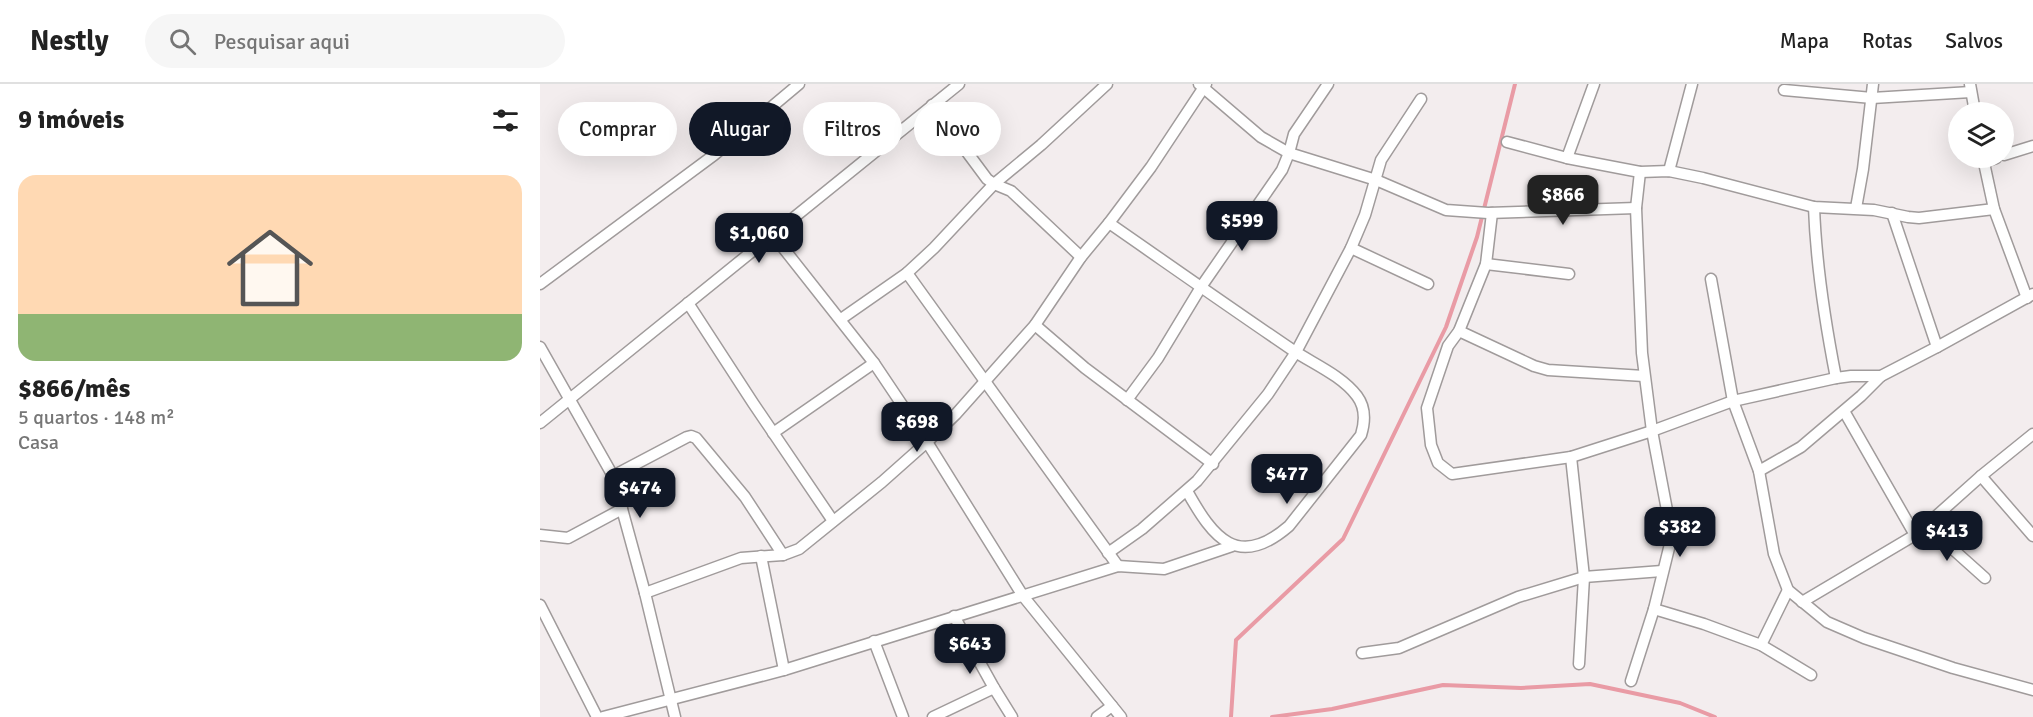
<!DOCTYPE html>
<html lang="pt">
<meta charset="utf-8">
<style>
:root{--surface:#fff;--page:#f6f6f6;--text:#222;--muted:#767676;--line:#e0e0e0;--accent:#111827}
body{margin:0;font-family:Signika,sans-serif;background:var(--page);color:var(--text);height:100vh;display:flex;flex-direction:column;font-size:22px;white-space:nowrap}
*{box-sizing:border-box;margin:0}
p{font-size:20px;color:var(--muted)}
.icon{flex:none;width:33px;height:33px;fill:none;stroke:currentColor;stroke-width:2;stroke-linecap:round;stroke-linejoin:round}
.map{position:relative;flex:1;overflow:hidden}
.sheet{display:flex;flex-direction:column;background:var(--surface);width:540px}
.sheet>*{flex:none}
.guide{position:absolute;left:18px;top:18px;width:570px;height:54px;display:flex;gap:12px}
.tools{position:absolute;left:1408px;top:18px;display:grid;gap:12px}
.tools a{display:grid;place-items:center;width:66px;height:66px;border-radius:50%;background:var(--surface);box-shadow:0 6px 24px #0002;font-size:30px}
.price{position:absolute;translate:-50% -51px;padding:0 14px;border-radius:12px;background:var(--accent);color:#fff;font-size:20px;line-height:39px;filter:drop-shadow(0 2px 3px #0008)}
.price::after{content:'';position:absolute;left:50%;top:36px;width:18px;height:14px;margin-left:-9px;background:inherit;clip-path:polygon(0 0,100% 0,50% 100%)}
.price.current{background:#222;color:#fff}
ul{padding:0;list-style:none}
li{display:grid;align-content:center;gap:12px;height:318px;padding:0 18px}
li span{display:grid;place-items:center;height:186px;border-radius:18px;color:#555}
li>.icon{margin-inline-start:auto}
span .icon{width:108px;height:108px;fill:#fffc;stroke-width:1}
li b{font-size:26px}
h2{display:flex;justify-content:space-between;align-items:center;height:72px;padding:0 18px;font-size:26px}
.pill{padding:0 21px;border-radius:27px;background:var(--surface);box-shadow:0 6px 24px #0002;font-size:21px;line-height:54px}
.pill.current{background:var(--accent);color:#fff}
header{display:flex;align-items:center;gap:36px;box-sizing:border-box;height:84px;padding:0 30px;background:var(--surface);border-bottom:2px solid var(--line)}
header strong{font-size:28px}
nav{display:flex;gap:33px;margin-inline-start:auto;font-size:21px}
.search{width:420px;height:54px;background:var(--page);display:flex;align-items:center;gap:15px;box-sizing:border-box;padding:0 21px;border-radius:33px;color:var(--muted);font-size:22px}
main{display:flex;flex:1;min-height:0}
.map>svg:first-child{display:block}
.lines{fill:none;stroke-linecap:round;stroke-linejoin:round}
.stream{stroke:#e99ba5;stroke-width:4}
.minor-casing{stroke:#a09b9b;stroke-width:13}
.minor{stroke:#fff;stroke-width:10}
</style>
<header>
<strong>Nestly</strong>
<div class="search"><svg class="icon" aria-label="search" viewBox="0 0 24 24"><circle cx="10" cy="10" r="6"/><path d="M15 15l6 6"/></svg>Pesquisar aqui</div>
<nav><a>Mapa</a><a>Rotas</a><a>Salvos</a></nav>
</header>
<main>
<section class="sheet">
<h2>9 imóveis<svg class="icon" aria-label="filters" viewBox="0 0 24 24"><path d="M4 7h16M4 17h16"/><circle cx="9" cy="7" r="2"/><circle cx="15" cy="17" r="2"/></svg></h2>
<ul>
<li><span style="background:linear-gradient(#ffd9b3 75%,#8fb573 0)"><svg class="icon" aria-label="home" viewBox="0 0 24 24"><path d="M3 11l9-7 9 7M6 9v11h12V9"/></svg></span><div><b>$866/mês</b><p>5 quartos · 148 m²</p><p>Casa</p></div></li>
</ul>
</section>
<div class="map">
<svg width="1493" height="633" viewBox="0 0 1493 633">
<rect width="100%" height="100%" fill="#f3edee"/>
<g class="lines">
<!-- stream -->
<g class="stream">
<path d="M691,633L696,556L803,455L906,243L937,153L975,0"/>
<path d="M732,633L792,625L903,601L981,604L1050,600L1140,619L1175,633"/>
</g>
<!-- minor casing -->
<g class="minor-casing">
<g id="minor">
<path d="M659,0L721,53L749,69L836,96L906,126L948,129L1096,124"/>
<path d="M1430,0L1435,28"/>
<path d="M1244,6L1332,14L1431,8"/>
<path d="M392,21L447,95L454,100L471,107L541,173"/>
<path d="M967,58L1027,74L1079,84L1100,88L1129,87L1163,94L1274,123L1334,126L1368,133L1379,134L1454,125"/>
<path d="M1464,71L1493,62"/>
<path d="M1027,74L1054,0"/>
<path d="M1443,74L1454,125L1487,214"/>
<path d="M1444,78L1456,74"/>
<path d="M1129,87L1152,0"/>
<path d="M1274,123C1276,180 1285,238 1296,294"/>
<path d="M1316,124L1323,85L1333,0"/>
<path d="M952,129L946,180L919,247L908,262L887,324L891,361L898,379L912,390L1031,373L1112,347L1193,317L1296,294L1311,292H1341L1397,263L1493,210"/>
<path d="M1352,129L1397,263"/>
<path d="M569,139C631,182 692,225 754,267C774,280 802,292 817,312C826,324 825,338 821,351L749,442C698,486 673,454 647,407"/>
<path d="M233,151L334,279L387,358L483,512L581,633"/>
<path d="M811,164L888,200"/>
<path d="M946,180L1029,190"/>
<path d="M367,189L578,482"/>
<path d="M1171,195L1193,317L1219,387L1234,470L1248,506L1287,538L1324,554L1413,584L1493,606"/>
<path d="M0,200L174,71L259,0"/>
<path d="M148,219L213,319L293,437"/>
<path d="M301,235L367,189L394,164L454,100L501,61L567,0"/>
<path d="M495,241L545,284L673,380"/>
<path d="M919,247L994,282L1008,286L1104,292"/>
<path d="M0,263L73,392L105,509L135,633"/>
<path d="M587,316L618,274L661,203L742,86L749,69L754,50L788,0"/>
<path d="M1304,327L1375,451"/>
<path d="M0,339L419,0"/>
<path d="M233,349L334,279"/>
<path d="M1031,373L1044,493L1039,580"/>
<path d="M1219,387L1261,363L1321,312L1341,292"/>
<path d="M73,392L147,353L151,352L156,354L205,413L243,471"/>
<path d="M1441,392L1493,452"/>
<path d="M1387,442L1445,494"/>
<path d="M0,451L28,454L82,425"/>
<path d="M568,469L602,445L657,397L728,310L756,268L811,164L825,131L841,76L881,15"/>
<path d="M221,472L244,586"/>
<path d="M105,509L201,474L243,471L259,465L342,398L387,358L416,330L495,241L541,173L569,139L611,83L666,0"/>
<path d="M1262,518L1375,451L1441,392L1493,350"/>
<path d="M0,521L57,633"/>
<path d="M1114,525L1164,540L1221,561L1271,591"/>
<path d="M414,532L454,604L472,633"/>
<path d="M334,557L363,633"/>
<path d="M1221,561L1248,506"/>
<path d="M822,569L859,564L978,513L1044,493L1122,487"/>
<path d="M1091,597L1114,525L1130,460V442L1112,347L1102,269L1096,124L1100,88"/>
<path d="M63,633L244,586L578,482L624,485L692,462"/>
<path d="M393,633L454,604"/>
<path d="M557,633L572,622"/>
</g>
</g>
<!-- minor -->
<use href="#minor" class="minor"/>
</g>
</svg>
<div class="tools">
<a><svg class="icon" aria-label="layers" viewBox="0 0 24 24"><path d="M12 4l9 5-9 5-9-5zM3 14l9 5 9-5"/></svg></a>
</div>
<b class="price current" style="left:1023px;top:142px">$866</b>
<b class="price" style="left:702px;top:168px">$599</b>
<b class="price" style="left:219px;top:180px">$1,060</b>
<b class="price" style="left:377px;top:369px">$698</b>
<b class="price" style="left:747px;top:421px">$477</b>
<b class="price" style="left:100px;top:435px">$474</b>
<b class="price" style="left:1140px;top:474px">$382</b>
<b class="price" style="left:1407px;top:478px">$413</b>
<b class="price" style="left:430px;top:591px">$643</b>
<div class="guide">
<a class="pill">Comprar</a>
<a class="pill current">Alugar</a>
<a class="pill">Filtros</a>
<a class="pill">Novo</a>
</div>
</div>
</main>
